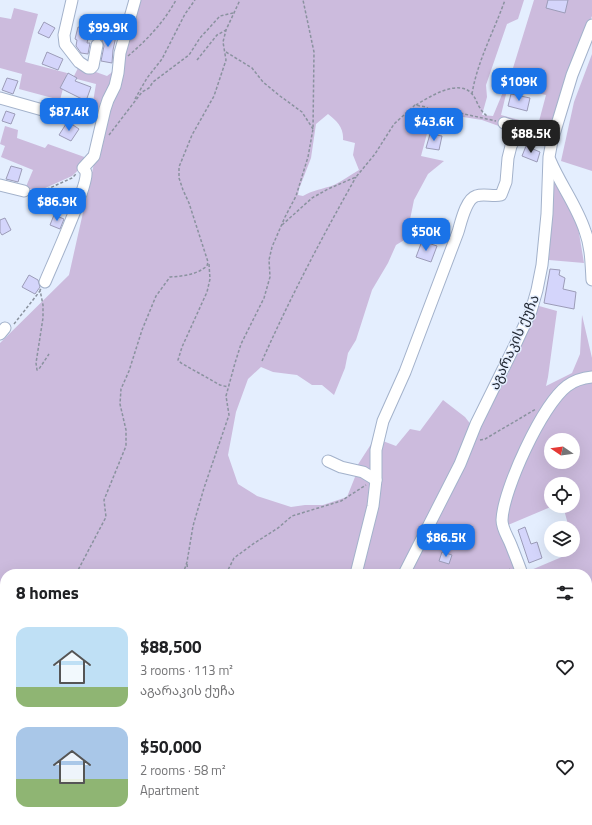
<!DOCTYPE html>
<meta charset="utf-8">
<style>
:root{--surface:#fff;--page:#f6f6f6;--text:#202124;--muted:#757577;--accent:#1a73e8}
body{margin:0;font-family:"Titillium Web","Noto Sans Georgian",sans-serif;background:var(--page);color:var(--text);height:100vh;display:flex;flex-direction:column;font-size:15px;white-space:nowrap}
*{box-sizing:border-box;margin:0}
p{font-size:13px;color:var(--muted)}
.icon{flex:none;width:22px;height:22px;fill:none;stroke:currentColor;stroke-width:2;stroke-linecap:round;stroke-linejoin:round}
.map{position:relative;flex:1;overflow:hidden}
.side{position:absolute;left:0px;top:569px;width:592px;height:256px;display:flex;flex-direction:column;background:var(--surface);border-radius:16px 16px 0 0;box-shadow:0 4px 16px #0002}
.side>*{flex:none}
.needle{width:26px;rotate:283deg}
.controls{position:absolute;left:544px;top:433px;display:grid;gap:8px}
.controls a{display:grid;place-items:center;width:36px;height:36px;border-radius:50%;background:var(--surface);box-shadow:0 4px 16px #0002;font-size:20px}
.price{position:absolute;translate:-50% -34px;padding:0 9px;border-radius:8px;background:var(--accent);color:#fff;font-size:13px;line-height:26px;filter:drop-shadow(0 1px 2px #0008)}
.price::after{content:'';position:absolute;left:50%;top:24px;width:12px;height:9px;margin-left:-6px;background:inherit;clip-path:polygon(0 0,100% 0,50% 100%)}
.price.on{background:#222;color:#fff}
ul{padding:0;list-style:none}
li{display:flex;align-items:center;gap:12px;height:100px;padding:0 16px}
li span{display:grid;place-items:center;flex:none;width:112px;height:80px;border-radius:12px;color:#555}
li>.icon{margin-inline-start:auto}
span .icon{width:48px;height:48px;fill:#fffc;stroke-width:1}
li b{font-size:17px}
h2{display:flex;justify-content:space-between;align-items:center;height:48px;padding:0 16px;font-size:17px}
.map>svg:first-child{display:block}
.green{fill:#cbd;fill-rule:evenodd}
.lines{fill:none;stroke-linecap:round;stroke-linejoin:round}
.stream{stroke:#a4d5e0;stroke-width:2}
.building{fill:#d4d5fb;stroke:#9c9cb8}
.minor-casing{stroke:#a3b2cb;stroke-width:13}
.path{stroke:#8a929f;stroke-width:1.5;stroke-dasharray:3 2;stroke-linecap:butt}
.minor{stroke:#fff;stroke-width:11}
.labels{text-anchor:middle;stroke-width:3;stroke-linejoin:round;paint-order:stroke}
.street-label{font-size:14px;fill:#1e242e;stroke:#e4eefe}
</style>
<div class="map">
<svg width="592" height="825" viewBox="0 0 592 825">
<rect width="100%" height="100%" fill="#e4eefe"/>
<!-- green -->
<g class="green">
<path d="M137,0H524L518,19L507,24L486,85L487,97L482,115L493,116L513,68L534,0H592V16L562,90L547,143L482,120L457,116L432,115L421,156L444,161L428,174L414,200L406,239L396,245L388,263L372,290L356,340L348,353L345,368L334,395L322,385H312L297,375L273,372L261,367L248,379L236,412L228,455L238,484L257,496L291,507L305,505H323L347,497L355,477L357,466L375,438L396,446L410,429L420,431L443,400L465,417L472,426L401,574H5V820H280L277,825H0V343L69,275L106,110ZM508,86L546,95L538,125L501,115ZM328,114C337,121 344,128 343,140L355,143L353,155L359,170C350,175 342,181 334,185C323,189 313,190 303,196L298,195L299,189L311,158L316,124Z"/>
<path d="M14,8L38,14L25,62L67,73L60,100L19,89L22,74L0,68V17L11,19Z"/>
<path d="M592,54V171L561,161L574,102Z"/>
<path d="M79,66L107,76L111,73L115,67L103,111L92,108L96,84L73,78Z"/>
<path d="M5,126L18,130L17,138L45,148L48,144L90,159L72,176L43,189H25L33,170L1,157L5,146L0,144Z"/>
<path d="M552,179L575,217L579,233L584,263L549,260Z"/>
<path d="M539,306L557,311L548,377L546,386L572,373L580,354L582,315L592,358V583L587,585V574H410L488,406L508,374L523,338ZM551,440H573V462H551ZM551,484H573V506H563L569,528H573V541L576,551L524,573L508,525L553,506H551Z"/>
<path d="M290,820H511L507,825H286Z"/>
</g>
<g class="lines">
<!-- stream -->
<g class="stream">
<path d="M587,681L592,675"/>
<path d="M404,825L410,820"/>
</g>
</g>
<!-- building -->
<g class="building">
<path d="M548,0H568L565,13L546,8Z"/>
<path d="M44,22L55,28L49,38L38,33Z"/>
<path d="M78,27L90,29L87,43H90L88,54L81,53L76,46L77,40L75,39Z"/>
<path d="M104,33L116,36L113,50L112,63L101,61L104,46L102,41Z"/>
<path d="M47,52L63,59L58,70L42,64Z"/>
<path d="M68,73L77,78L75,81L91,87L86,101L60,88Z"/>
<path d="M7,78L18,81L13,94L2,90Z"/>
<path d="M511,94L530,98L527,111L508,106Z"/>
<path d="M6,111L15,114L11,124L2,121Z"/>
<path d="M66,124L73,125L79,129L71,141L59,135Z"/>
<path d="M430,134L442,136L439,150L426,148Z"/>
<path d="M526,146L540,152L537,162L522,156Z"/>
<path d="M11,166L22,169L18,182L6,179Z"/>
<path d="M54,215L64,219L60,229L50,225Z"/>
<path d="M5,218L11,230L2,235L0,232V220Z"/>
<path d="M422,241L437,246L431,262L416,257Z"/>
<path d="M550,269L560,270L559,275L565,278L563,289L576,292L574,309L544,303Z"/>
<path d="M29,275L38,280L40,287L35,294L22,287Z"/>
<path d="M525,527L531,544L537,542L542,558L529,563L518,530Z"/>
<path d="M442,552L452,555L449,564L439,561Z"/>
</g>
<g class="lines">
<!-- minor casing -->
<g class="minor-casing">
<g id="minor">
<path d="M72,0L64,35L65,44L79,62L88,68H91L93,66L97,45"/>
<path d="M0,98L71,118"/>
<path d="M504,123L534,133L552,141"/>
<path d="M550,160C560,184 577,206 585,231C591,247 591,263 592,280"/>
<path d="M0,185L24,191"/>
<path d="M45,282C52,265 88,186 86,173C86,172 84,168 83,168L94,156L105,109L108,100L115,86L118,73L120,53L135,0"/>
<path d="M0,334L5,328"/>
<path d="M328,461L341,467L363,472L376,480L373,506L356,574"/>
<path d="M376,480V450L383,421L405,372L458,232C461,222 466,199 476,196C484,193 493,197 501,195L506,182L508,158L511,146L520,128"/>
<path d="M404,574L460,464L476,424L517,341L531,311L537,290L542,265L547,214L549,157L552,141L572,75L592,25"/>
<path d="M522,574C519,565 515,555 511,545C508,537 502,529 502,520C503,490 542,405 567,386C575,380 582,378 592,377"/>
<path d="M587,654L592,651"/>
<path d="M587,706L592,711"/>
<path d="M587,740L592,734"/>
<path d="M279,825L283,820"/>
</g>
</g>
<!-- path -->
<g class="path">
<path d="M226,52L252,68L263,82L280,96L302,112L313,129"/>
<path d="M128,56C147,40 164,22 176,0"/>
<path d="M197,60L217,35L226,30"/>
<path d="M472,94C477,62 494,31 505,0"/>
<path d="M135,99L147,78L162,59L185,14L195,0"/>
<path d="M416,105C429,97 459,78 472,94C476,98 477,104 480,108C482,112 485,114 488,117"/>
<path d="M109,135L142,92L149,88L153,82L189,55L200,38L220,16L233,13"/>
<path d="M32,191H43L72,178L76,174"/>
<path d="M282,225L312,198L328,189L356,177L375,154L394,124L415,105L426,107L431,111L435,112H455L496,121"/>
<path d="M209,264L210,279L207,292L182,347L178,360L181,363L220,385L228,387"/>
<path d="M41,289L40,290L43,305V318L36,363L37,370L39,369L49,354"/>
<path d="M14,324L40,291"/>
<path d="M262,361C290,298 322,237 356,177"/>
<path d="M480,440L485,439L536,409"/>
<path d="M187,564L188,574"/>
<path d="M76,574L106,517L104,500L126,446V430L120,404L121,389L129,371L142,330L156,296L170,277C184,276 196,275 207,266L208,262L189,203L183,190L179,178V167L192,135L214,96L226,60L223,42L226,30L240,0"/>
<path d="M183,574L187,562L193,526L204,488L229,415L226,396L235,363L241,344L264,298L270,277L269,260L272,247L285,217L296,196L308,157L313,129L314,52L303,0"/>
<path d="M226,574L234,558L253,544L278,528L292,516L341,501L366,485"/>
<path d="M504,574L510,569"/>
<path d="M0,805L5,800"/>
<path d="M56,825L61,820"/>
<path d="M111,825V820"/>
<path d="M219,825L221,820"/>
</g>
<!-- minor -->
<use href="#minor" class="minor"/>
</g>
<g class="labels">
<!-- street labels -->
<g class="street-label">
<text transform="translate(514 342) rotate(-66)" y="5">აგარაკის ქუჩა</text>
</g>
</g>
</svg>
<div class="controls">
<a><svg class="needle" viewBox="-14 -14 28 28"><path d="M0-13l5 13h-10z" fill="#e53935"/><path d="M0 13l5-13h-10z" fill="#757577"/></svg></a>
<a><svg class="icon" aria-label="locate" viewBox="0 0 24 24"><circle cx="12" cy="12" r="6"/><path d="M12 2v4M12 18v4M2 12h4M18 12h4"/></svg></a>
<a><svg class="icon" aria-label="layers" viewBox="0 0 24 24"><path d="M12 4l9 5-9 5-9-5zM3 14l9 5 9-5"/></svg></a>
</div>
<b class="price" style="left:108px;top:48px">$99.9K</b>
<b class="price" style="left:519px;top:102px">$109K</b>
<b class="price" style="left:69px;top:132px">$87.4K</b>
<b class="price" style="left:434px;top:142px">$43.6K</b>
<b class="price on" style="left:531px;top:154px">$88.5K</b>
<b class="price" style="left:57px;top:222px">$86.9K</b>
<b class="price" style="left:426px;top:252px">$50K</b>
<b class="price" style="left:446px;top:558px">$86.5K</b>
<section class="side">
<h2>8 homes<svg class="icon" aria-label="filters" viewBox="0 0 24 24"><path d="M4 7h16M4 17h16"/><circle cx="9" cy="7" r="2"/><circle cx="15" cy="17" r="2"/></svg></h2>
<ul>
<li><span style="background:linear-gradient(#bfe0f5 75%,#8fb573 0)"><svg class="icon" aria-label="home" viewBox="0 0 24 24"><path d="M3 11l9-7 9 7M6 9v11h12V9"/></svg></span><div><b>$88,500</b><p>3 rooms · 113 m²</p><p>აგარაკის ქუჩა</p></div><svg class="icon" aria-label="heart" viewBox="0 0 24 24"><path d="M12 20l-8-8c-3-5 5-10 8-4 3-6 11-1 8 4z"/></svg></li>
<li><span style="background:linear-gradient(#a9c7e8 65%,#8fb573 0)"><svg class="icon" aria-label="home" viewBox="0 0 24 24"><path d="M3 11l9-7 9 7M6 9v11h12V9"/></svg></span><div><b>$50,000</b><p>2 rooms · 58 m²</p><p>Apartment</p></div><svg class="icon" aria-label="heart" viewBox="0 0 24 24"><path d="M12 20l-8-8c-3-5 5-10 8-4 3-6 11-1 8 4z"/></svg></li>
</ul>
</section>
</div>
